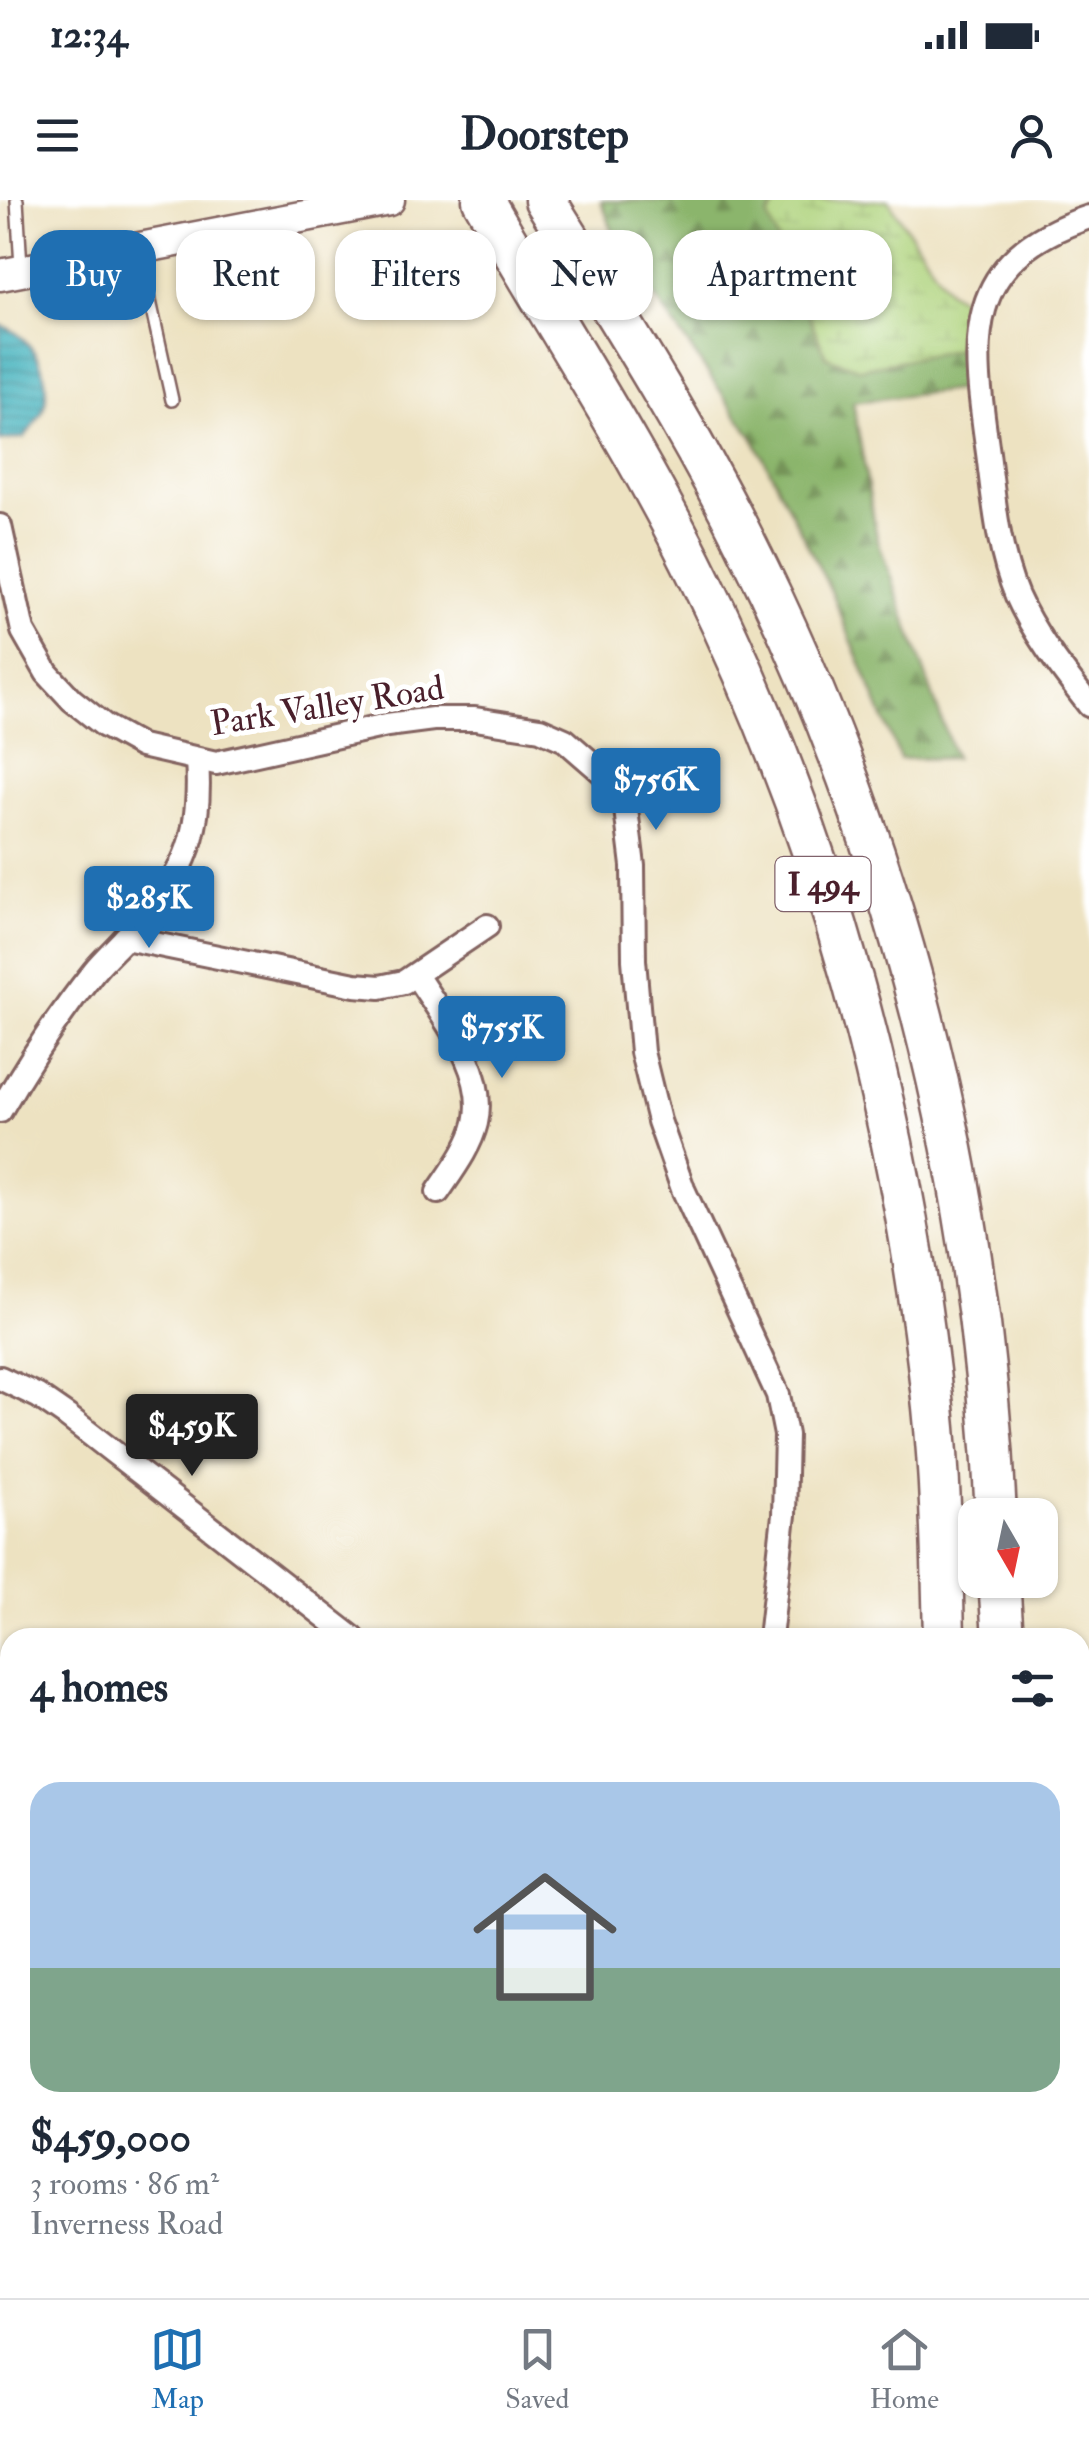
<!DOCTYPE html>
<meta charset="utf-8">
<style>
:root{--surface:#fff;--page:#f2f2f3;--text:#1f2937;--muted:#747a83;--line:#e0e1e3;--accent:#1f6fb2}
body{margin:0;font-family:"IM FELL Double Pica",serif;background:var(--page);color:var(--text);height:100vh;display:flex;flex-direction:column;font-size:38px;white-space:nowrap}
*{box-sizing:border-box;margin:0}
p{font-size:32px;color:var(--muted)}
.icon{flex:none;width:55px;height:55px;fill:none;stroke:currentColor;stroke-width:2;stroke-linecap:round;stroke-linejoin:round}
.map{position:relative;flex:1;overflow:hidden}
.panel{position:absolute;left:0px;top:1428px;width:1090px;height:672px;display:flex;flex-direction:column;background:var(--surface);border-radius:30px 30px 0 0;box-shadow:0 2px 8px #0004}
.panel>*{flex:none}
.hud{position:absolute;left:30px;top:30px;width:1030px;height:90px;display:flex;gap:20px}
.needle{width:65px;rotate:171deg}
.buttons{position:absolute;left:958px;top:1298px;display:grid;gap:20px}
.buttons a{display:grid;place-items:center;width:100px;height:100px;border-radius:20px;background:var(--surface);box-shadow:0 2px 8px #0004;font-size:50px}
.price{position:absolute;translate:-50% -85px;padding:0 22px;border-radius:10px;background:var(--accent);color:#fff;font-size:32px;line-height:65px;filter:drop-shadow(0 2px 5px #0008)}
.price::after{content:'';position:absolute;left:50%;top:60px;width:30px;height:22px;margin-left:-15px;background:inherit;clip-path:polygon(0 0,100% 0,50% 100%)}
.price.on{background:#222;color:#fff}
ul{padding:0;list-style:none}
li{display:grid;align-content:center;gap:20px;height:530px;padding:0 30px}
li+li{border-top:2px solid var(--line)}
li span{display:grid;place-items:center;height:310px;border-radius:30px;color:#555}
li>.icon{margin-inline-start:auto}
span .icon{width:180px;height:180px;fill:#fffc;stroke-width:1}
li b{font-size:42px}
h2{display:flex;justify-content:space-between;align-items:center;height:120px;padding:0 30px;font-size:42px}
.chip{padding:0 35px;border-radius:30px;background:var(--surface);box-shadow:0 2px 8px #0004;font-size:35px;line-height:90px}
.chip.on{background:var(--accent);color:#fff}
.status{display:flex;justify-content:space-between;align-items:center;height:70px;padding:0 50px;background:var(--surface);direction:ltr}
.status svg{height:28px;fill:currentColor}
header{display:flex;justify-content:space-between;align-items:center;height:130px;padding:0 30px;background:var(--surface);font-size:45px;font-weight:700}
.tab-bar{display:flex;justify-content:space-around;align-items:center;height:140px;border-top:2px solid var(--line);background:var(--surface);font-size:28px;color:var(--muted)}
.tab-bar a{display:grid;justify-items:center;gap:5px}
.tab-bar .on{color:var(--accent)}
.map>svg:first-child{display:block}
.forest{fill:url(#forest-firs);stroke:#6a6a4c;stroke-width:2.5}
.wetland{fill:url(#wetland-marsh);stroke:#7c7954;stroke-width:2.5}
.water{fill:url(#water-rules);stroke:#466874;stroke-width:2.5}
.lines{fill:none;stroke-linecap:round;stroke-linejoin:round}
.lane-casing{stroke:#836360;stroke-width:16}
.street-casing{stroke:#836360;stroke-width:28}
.secondary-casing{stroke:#836360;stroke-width:35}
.highway-casing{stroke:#836360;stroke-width:45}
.path{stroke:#836360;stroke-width:4;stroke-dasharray:2.5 8;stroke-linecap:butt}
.lane{stroke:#fff;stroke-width:11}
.street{stroke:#fff;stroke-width:22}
.secondary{stroke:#fff;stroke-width:30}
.highway{stroke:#fff;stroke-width:40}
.labels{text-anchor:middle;stroke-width:10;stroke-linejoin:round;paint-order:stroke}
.shield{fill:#fff;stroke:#80626b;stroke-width:2.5}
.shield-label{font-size:32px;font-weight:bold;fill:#4a1f2b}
.street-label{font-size:35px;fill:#4a1f2b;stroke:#fff}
</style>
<div class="status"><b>12:34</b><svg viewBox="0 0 49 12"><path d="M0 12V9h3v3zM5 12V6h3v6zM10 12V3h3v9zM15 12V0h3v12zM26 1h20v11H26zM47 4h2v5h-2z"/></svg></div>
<header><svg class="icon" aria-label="menu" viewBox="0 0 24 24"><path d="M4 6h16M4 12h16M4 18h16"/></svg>Doorstep<svg class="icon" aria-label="person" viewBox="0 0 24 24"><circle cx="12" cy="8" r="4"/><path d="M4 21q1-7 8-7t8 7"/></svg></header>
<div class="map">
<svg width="1089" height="2098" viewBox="0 0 1089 2098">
<defs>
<pattern id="forest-firs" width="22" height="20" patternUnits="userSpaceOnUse" patternTransform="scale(2.5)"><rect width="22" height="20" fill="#8bb56c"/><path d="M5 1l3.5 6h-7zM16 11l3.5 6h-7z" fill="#749359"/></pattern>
<pattern id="wetland-marsh" width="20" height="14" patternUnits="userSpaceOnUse" patternTransform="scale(2.5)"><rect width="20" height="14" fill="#afd37d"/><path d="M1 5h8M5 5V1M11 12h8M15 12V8" fill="none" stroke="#98b56c"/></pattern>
<pattern id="water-rules" width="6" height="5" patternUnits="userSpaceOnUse" patternTransform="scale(2.5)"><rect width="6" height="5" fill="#41b1bc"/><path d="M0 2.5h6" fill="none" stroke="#388f99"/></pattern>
</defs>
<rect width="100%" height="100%" fill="#fff"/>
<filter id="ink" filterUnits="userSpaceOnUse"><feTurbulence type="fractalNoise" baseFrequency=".01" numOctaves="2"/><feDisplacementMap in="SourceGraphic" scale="20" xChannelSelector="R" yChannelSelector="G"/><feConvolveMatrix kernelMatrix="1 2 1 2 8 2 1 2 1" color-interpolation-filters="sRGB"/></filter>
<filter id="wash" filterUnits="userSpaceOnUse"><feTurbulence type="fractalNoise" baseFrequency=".0048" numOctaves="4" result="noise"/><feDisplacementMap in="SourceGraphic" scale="40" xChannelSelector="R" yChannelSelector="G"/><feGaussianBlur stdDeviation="2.25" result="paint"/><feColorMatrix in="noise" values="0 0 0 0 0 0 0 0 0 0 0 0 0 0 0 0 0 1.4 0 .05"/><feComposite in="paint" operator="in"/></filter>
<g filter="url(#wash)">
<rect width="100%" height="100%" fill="#ede2c1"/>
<!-- forest -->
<path class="forest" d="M778,0L768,17L860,169L958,149L965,189L853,202L877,338L955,558L900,559L832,393L755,241L617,42L601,1Z"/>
<!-- wetland -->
<g class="wetland">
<path d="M778,0H888L948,90L967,103L958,149L860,169L826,157L768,17Z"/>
<path d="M10,2087V2090H245L249,2098H0V2090Z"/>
</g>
<!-- water -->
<path class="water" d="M0,125C32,135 55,177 43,210C40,219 30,229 25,237L0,241Z"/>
</g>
<g filter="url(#ink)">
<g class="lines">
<!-- lane casing -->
<g class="lane-casing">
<g id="lane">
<path d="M17,0L21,67"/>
<path d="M139,51L172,200"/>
<path d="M0,1712L5,1643L10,1630"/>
<path d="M0,1727L10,1777"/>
</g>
</g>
<!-- street casing -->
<g class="street-casing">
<g id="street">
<path d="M1089,17C960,60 972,141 988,253C994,301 998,351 1017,396C1035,436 1063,471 1089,505"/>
<path d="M0,326L23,431L47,473L72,500L105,526L141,546L216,563L387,525L433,519H475L540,529L565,540L618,586L625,601L633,666L634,760L642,852L659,921L683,989L778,1195L786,1235L784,1315L770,1438"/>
<path d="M125,738L355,785L380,787L404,782L487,726"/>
<path d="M416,775C442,817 488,870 476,923C470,948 452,971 438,992"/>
<path d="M0,911C28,862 59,815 94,771C104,759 116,748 126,737C181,679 203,643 197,560"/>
<path d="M0,1178L38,1196L67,1216L353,1438"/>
</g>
</g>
<!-- secondary casing -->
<g class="secondary-casing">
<g id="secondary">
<path d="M0,75L389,0"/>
<path d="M1080,1659L1089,1656"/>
<path d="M1080,1744L1089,1741"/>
<path d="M0,1798H10"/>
<path d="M0,1881H10"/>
</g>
</g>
<!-- highway casing -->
<g class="highway-casing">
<g id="highway">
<path d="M483,0C556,127 637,249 701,381C828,639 903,922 933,1207C941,1284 942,1360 944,1438"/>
<path d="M545,0C614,111 685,222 744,340C896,640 981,979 996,1315"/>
<path d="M999,1380L1003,1438"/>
<path d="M640,2090L641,2098"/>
<path d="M977,2090L978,2098"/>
<path d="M1035,2090V2098"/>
<path d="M1072,2090L1075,2098"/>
<path d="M594,2098V2090"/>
<path d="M934,2098L936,2090"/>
</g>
</g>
<!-- path -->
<g class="path">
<path d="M1080,1705L1089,1701"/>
<path d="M0,1841H10"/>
</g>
<!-- lane -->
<use href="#lane" class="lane"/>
<!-- street -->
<use href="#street" class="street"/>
<!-- secondary -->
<use href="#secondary" class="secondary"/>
<!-- highway -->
<use href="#highway" class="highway"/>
</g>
</g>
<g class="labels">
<!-- shield labels -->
<rect class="shield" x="775.5" y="657" width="95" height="54" rx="8"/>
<g class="shield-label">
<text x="823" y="695">I 494</text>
</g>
<!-- street labels -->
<g class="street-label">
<text transform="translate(327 505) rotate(-9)" y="12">Park Valley Road</text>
</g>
</g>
</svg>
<div class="buttons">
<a><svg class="needle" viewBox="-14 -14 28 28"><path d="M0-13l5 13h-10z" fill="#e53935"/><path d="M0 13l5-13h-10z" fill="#747a83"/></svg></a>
</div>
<b class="price" style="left:656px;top:633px">$756K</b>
<b class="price" style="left:149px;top:751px">$285K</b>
<b class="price" style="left:502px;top:881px">$755K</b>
<b class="price on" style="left:192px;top:1279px">$459K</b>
<div class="hud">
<a class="chip on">Buy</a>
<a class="chip">Rent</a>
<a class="chip">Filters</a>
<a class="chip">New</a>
<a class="chip">Apartment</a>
</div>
<section class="panel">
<h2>4 homes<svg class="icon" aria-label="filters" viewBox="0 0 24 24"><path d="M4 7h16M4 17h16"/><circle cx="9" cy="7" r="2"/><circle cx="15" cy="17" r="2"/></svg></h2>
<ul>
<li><span style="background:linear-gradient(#a9c7e8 60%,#7fa58c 0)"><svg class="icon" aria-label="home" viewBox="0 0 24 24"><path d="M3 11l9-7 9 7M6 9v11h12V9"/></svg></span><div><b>$459,000</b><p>3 rooms · 86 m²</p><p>Inverness Road</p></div></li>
</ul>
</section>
</div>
<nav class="tab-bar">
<a class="on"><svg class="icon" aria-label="map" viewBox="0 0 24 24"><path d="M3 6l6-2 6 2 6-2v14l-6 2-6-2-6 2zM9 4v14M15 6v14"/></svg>Map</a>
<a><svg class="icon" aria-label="saved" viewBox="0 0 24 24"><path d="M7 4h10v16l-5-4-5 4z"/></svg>Saved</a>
<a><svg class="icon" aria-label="home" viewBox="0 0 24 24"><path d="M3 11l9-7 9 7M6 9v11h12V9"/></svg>Home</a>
</nav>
